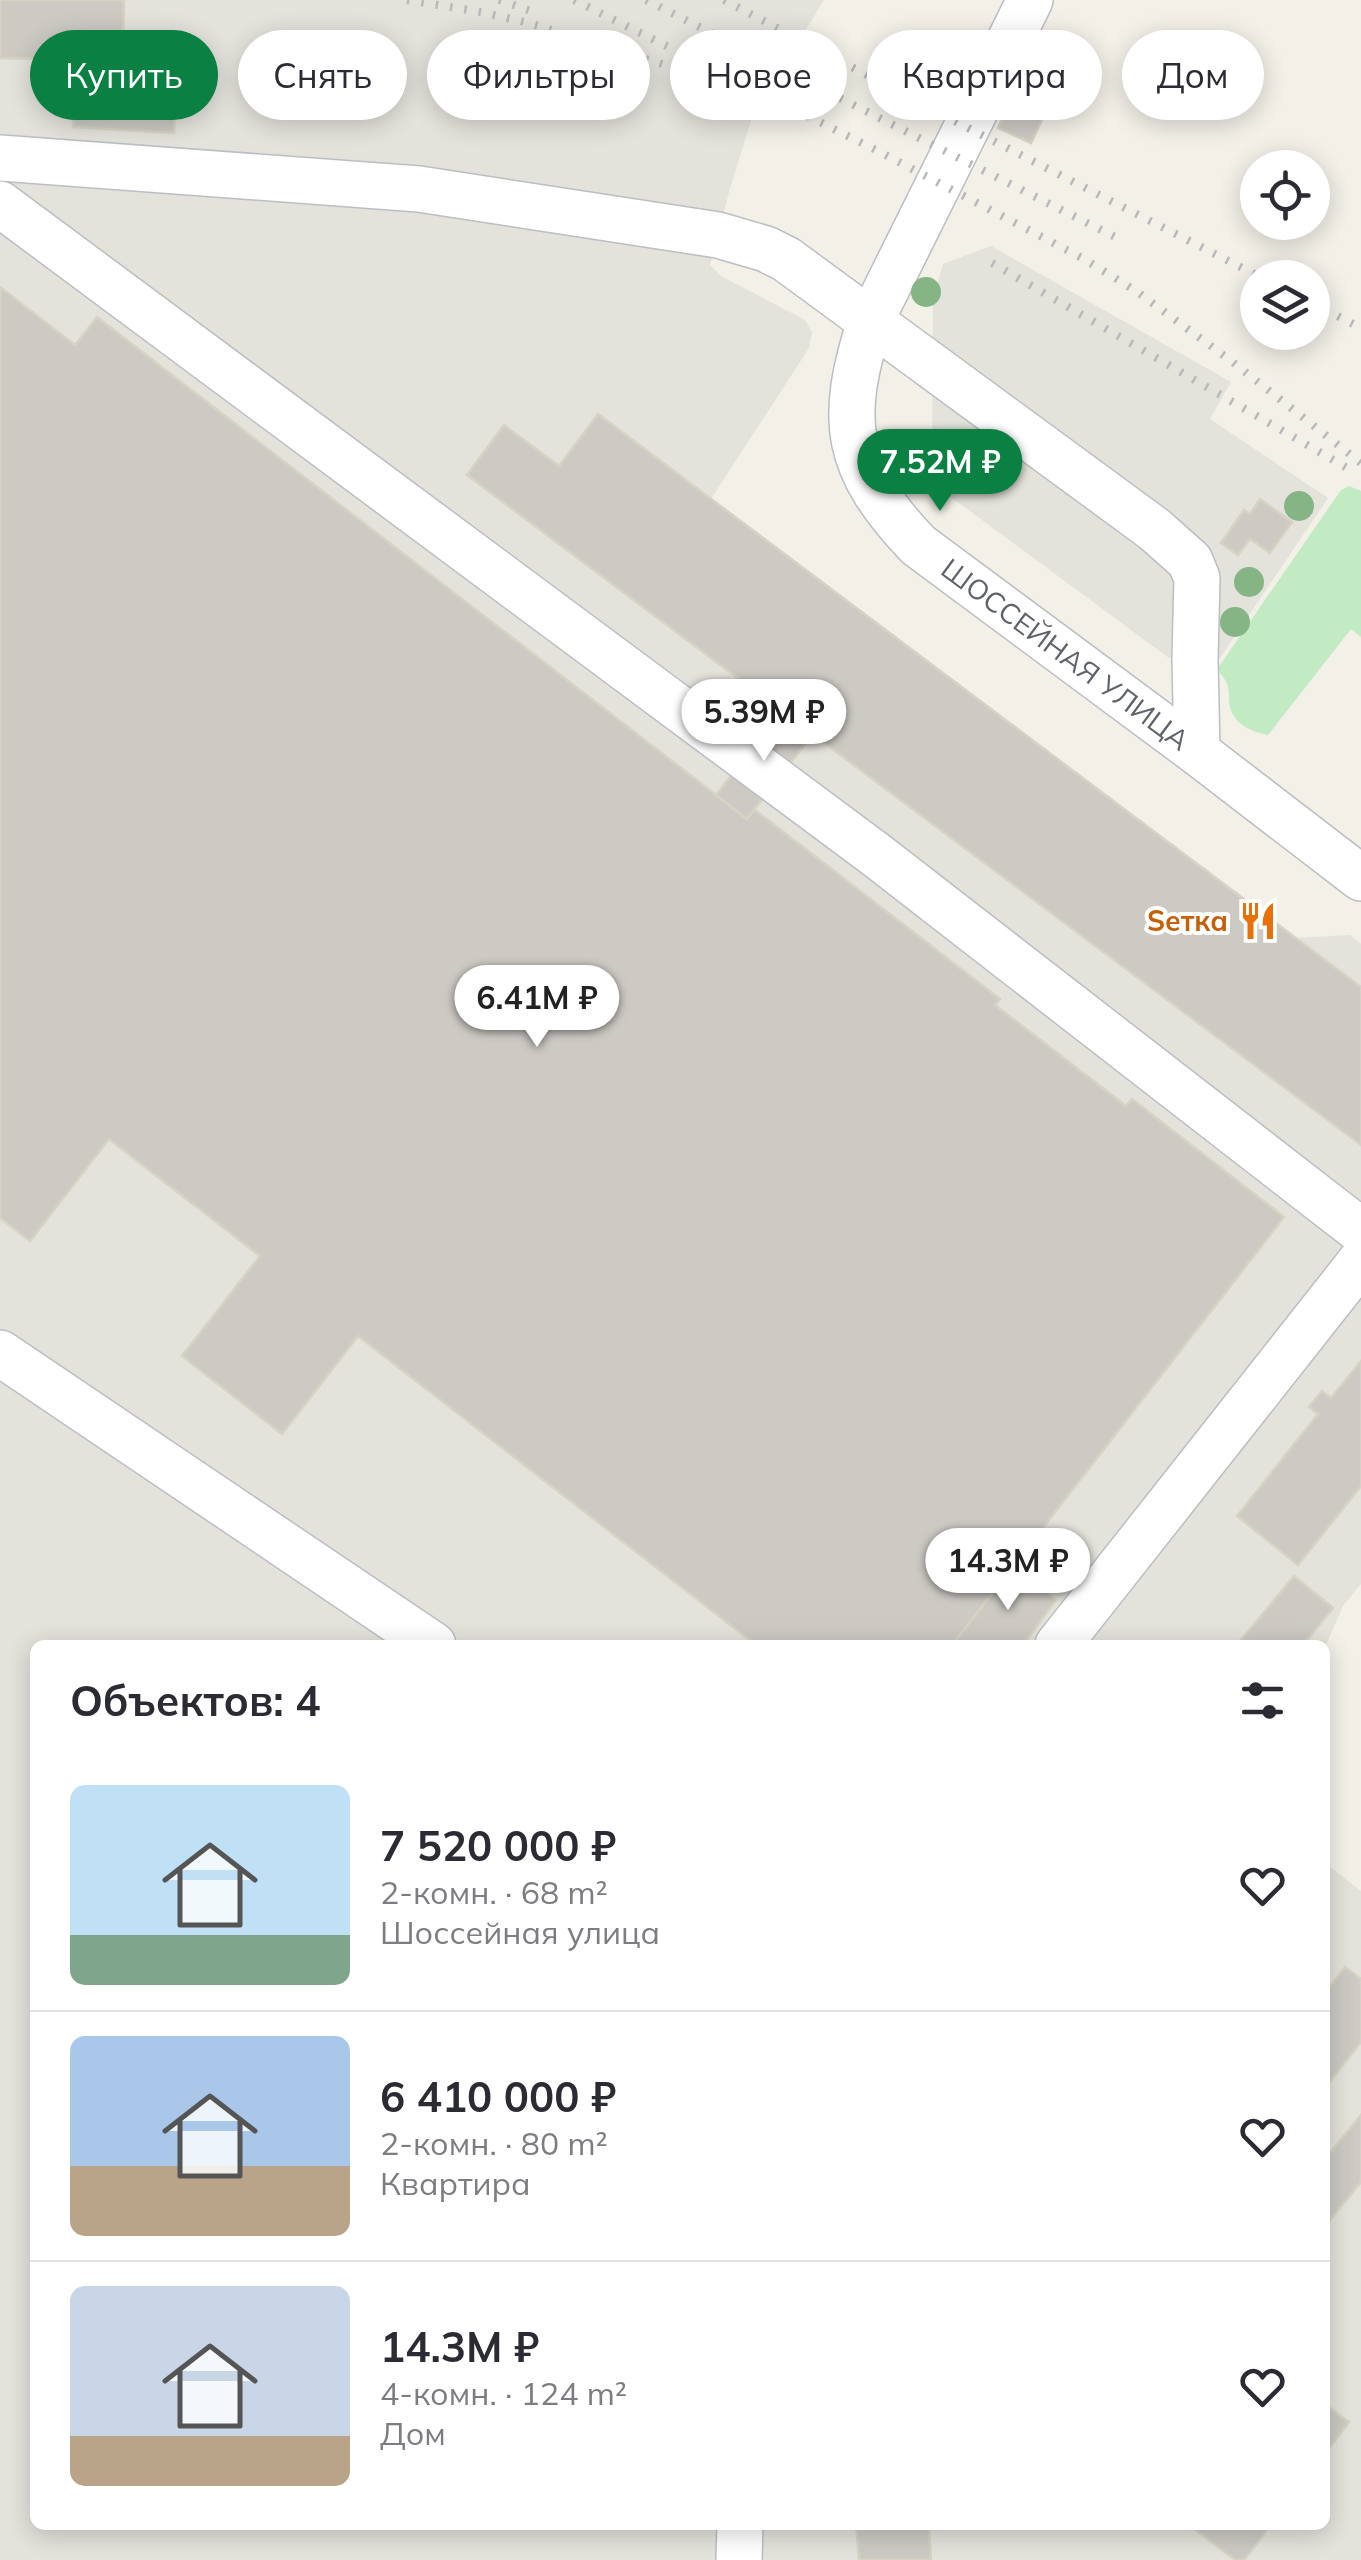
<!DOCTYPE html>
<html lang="ru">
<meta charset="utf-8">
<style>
:root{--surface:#fff;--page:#f2f2f3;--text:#2b2b33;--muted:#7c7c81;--line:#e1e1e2;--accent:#0b8043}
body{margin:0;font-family:Mulish,sans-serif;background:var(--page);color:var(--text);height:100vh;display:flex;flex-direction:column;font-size:38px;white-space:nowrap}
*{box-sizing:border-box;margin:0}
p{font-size:32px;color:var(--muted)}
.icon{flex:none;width:55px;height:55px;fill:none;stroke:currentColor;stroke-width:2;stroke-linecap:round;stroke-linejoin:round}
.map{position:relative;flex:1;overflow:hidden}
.drawer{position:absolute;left:30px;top:1640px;width:1300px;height:890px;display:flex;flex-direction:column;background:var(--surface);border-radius:15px;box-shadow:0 5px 25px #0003}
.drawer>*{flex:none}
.hud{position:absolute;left:30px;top:30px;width:1302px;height:90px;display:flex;gap:20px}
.buttons{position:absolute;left:1240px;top:150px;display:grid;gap:20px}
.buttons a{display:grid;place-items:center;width:90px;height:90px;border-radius:50%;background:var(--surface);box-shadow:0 5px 25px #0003;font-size:50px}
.price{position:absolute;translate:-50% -85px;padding:0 22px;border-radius:35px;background:#fff;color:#222;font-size:32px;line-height:65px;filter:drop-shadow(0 2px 5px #0008)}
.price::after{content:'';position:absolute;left:50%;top:60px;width:30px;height:22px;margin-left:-15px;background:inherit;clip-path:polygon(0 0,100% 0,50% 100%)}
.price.on{background:var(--accent);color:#fff}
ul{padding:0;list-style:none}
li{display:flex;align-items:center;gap:30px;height:250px;padding:0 40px}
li+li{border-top:2px solid var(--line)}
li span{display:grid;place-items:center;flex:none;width:280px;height:200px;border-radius:15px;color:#555}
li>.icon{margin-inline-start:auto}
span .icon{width:120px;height:120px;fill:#fffc;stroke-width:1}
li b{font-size:42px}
h2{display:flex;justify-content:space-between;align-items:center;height:120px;padding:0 40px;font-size:42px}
.pill{padding:0 35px;border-radius:45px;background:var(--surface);box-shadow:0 5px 25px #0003;font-size:35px;line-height:90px}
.pill.on{background:var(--accent);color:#fff}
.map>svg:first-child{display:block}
.industrial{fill:#e3e2db}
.green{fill:#c2ebc4}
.building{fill:#cdcac4;stroke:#d7d3c4;stroke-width:2.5}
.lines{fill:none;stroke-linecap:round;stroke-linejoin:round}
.minor-casing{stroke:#bbbec3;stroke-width:48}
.minor{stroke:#fff;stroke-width:45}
.rail{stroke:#b8b9ba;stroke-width:8;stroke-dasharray:2.5 12;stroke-linecap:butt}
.tree{fill:#85b485}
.labels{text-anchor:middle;stroke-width:8;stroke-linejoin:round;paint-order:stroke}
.street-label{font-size:28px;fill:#5e6269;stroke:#fff}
.food-label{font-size:28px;font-weight:bold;fill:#c56008;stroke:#fff;text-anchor:end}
</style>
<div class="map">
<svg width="1361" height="2560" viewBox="0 0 1361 2560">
<rect width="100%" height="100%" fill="#f2f0e7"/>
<!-- industrial -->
<g class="industrial">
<path d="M0,0H824L752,117L729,192L710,265L721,276L805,320L812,332L809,348L711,499L1296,938L1350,935L1361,944V1584L1343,1606L1325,1647V1645H35V2525H1325V1863L1361,1891V2560H0Z"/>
<path d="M991,246L1231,382L1210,419L1328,498L1218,661L1169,658L932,483L933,299L943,264Z"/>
</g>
<!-- green -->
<path class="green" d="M1349,486L1361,491V637L1351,629L1268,735C1248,731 1230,722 1229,700C1229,692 1229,684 1223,677C1220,672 1215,669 1211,666L1220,665L1341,490Z"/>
<!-- building -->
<g class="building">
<path d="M0,0H124L123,64L177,65L174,133L73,127L75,60L0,58Z"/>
<path d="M1010,102L1043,117L1031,143L998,128Z"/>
<path d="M0,287L75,345L97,317L747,819L755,810L1000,999L995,1005L1126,1106L1132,1099L1284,1217L952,1645H756L358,1336L282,1434L182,1356L260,1256L109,1139L30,1241L0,1218Z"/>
<path d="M598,414L1361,987V1145L467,475L504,425L559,466Z"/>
<path d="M1260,499L1292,522L1270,553L1250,539L1238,555L1221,543L1244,510L1250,514Z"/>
<path d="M782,710L813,734L747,819L716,795Z"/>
<path d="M1361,1361V1486L1298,1565L1237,1516L1318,1414L1309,1407L1322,1391L1331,1398Z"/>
<path d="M1014,1566L1056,1600L1023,1645H952Z"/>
<path d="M1294,1576L1333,1608L1303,1645H1237Z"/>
<path d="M1345,1967L1361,1979V2042L1325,2088V1993Z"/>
<path d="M1361,2115V2182L1325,2226V2159Z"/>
<path d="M1325,2404L1349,2422L1325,2454Z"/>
<path d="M856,2525H929L931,2560H859Z"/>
<path d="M1189,2525H1271L1244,2560H1235Z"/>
</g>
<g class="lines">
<!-- minor casing -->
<g class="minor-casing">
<g id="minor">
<path id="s1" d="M1030,0L870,322C838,422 845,468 918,545L1197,752L1361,878"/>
<path d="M0,158L419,189L718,235L766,249L786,259L1154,529L1190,561L1197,578L1195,659L1197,752"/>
<path d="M0,204L875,854L1361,1231"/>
<path d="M0,1353L433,1645"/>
<path d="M1058,1645L1361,1261"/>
<path d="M739,2560L740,2525"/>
</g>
</g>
<!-- minor -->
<use href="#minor" class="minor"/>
<!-- rail -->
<g class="rail">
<path d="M407,0L481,12L529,23L701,76"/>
<path d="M499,0L537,13"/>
<path d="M574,0L876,150L1084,259L1136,291L1230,360L1361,463"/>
<path d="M646,0L1117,238"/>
<path d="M724,0L968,128L1262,278"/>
<path d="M992,263L1347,468"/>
<path d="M1312,303L1361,328"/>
</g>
</g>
<!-- trees -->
<g class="tree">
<circle cx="926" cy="292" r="15"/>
<circle cx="1299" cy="506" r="15"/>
<circle cx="1249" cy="582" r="15"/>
<circle cx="1235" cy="622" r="15"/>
</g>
<!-- icons -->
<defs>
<g id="restaurant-bare" transform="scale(3)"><path d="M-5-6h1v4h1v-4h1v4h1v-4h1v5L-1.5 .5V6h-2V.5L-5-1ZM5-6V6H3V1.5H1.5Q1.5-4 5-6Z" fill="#e8710a" stroke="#fff" stroke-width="2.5" paint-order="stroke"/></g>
</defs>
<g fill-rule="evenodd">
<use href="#restaurant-bare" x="1258" y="921"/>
</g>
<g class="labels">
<!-- street labels -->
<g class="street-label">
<text dy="10" stroke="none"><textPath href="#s1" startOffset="788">ШОССЕЙНАЯ УЛИЦА</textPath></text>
</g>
<!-- food labels -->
<g class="food-label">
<text x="1228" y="931">Sетка</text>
</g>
</g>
</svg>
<div class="buttons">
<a><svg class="icon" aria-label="locate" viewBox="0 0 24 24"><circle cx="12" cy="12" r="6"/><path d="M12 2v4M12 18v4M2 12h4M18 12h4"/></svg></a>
<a><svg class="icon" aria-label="layers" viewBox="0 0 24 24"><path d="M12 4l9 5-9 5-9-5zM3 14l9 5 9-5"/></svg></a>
</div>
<b class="price on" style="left:940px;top:514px">7.52M ₽</b>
<b class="price" style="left:764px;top:764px">5.39M ₽</b>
<b class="price" style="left:537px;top:1050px">6.41M ₽</b>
<b class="price" style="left:1008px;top:1613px">14.3M ₽</b>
<div class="hud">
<a class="pill on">Купить</a>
<a class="pill">Снять</a>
<a class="pill">Фильтры</a>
<a class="pill">Новое</a>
<a class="pill">Квартира</a>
<a class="pill">Дом</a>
</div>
<section class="drawer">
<h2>Объектов: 4<svg class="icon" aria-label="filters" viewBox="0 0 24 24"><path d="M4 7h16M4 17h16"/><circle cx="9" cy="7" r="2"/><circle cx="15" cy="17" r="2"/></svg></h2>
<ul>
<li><span style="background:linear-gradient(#bfe0f5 75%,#7fa58c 0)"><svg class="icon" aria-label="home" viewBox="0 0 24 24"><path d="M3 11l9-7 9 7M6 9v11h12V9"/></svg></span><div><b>7 520 000 ₽</b><p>2-комн. · 68 m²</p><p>Шоссейная улица</p></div><svg class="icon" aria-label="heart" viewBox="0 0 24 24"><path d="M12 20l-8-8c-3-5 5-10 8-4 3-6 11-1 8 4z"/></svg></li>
<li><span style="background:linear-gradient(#a9c7e8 65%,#b9a48a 0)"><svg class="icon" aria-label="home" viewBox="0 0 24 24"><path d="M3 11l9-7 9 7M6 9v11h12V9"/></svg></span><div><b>6 410 000 ₽</b><p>2-комн. · 80 m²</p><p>Квартира</p></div><svg class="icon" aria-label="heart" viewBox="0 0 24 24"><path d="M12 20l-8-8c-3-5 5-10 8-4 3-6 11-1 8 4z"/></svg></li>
<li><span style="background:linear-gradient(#c9d6e8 75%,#b9a48a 0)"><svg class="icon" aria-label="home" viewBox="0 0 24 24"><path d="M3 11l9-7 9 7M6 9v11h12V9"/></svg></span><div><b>14.3M ₽</b><p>4-комн. · 124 m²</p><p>Дом</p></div><svg class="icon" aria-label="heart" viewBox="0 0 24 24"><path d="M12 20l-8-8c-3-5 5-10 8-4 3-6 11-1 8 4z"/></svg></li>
</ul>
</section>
</div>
